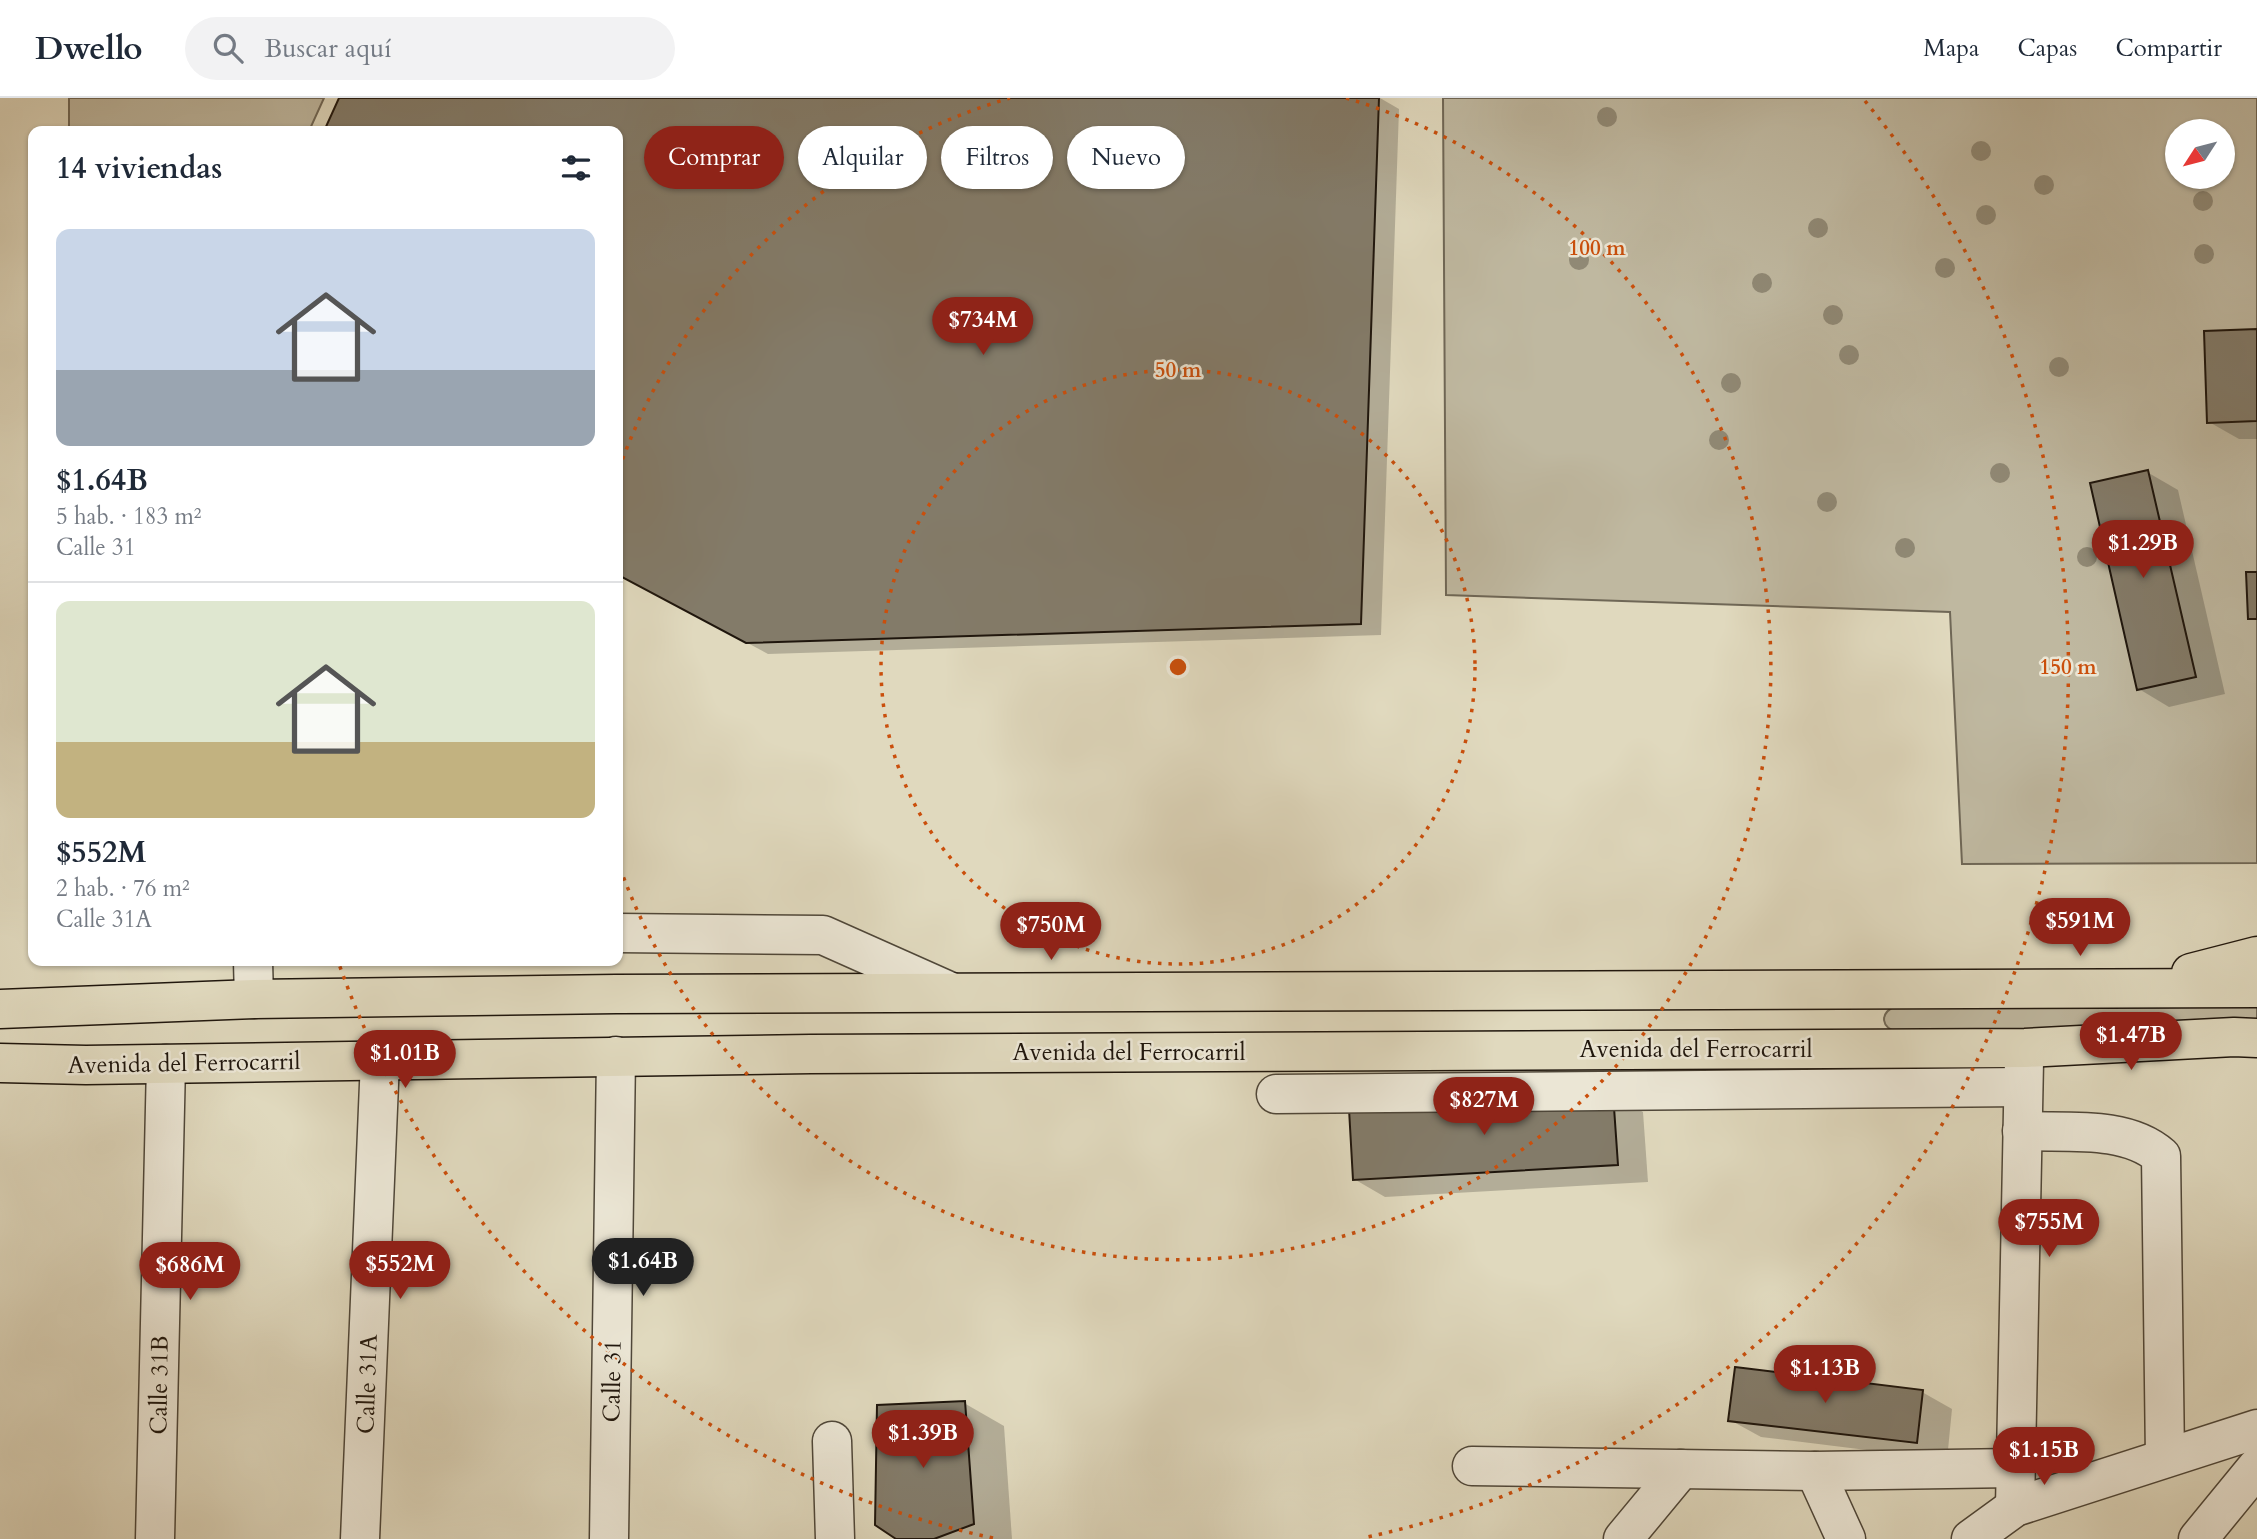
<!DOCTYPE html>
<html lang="es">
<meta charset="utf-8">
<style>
:root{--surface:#fff;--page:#f2f2f3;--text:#1f2937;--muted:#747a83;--line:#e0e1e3;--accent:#8f2418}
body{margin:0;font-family:Cardo,serif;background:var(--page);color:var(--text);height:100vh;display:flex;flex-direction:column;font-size:26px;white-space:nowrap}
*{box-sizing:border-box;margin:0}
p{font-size:23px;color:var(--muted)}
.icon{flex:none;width:38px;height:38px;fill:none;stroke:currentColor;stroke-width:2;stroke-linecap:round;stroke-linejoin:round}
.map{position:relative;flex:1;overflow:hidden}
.side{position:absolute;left:28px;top:28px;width:595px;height:840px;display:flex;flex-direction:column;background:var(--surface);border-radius:14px;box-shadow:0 2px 5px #0004}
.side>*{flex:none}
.banner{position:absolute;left:644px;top:28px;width:665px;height:63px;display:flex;gap:14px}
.needle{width:46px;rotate:234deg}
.buttons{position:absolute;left:2165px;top:21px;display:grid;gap:14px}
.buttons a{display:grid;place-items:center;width:70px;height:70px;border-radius:50%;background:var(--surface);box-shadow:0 2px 5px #0004;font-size:35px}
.price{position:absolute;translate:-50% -60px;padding:0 16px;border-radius:24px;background:var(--accent);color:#fff;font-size:23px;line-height:46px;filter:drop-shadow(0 2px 4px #0008)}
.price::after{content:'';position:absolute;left:50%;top:42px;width:21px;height:16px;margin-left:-10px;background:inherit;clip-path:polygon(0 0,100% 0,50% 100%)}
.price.on{background:#222;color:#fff}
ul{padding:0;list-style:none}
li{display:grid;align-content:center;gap:14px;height:371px;padding:0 28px}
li+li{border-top:2px solid var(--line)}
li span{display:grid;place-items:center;height:217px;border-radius:14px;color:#555}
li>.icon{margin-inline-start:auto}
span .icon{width:126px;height:126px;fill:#fffc;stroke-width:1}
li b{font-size:30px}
h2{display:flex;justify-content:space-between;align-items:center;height:84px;padding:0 28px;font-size:30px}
.pill{padding:0 24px;border-radius:32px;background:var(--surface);box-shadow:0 2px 5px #0004;font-size:24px;line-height:63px}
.pill.on{background:var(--accent);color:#fff}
header{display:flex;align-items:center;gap:42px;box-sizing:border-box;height:98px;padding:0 35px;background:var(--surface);border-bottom:2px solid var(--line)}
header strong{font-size:33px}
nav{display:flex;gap:38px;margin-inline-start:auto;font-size:24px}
.search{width:490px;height:63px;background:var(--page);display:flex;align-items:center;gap:18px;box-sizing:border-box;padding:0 24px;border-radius:38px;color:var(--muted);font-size:26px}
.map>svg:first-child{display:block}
.green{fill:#bfb8a0;stroke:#6f6756;stroke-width:2;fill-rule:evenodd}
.shadow{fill:#0003}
.building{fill:#837b69;stroke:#1f160d;stroke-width:2}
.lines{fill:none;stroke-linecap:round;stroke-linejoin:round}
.minor-casing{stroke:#4f4739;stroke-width:41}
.major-casing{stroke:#1f160d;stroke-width:41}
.minor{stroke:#ebe6d5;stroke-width:38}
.major{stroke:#e0d9be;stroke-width:38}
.tree{fill:#908975}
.ring{fill:none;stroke:#ca4f0c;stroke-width:3.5;stroke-dasharray:3.5 7}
.labels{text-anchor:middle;stroke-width:5;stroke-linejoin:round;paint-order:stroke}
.street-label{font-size:24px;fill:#1f160d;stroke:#ebe6d5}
.centre{fill:#ca4f0c;stroke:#ebe6d5;stroke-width:3.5}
.ring-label{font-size:21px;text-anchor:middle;font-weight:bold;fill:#ca4f0c;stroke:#ebe6d5;stroke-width:5;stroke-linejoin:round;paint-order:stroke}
</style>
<header>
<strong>Dwello</strong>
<div class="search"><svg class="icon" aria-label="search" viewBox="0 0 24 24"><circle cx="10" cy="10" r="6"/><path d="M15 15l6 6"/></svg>Buscar aquí</div>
<nav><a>Mapa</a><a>Capas</a><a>Compartir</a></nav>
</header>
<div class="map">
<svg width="2257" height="1441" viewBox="0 0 2257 1441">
<rect width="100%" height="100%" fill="#e0d9be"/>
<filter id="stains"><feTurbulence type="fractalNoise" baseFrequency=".00286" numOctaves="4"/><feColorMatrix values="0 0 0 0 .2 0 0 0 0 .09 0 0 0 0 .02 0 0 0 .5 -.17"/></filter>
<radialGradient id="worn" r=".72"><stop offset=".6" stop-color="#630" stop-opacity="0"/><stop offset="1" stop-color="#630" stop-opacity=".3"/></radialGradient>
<!-- green -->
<g class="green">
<path d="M69,0H324L309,33H69Z"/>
<path d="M1443,0H2257V765L1962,766L1950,514L1446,497ZM2177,33H2222V79H2177Z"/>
<path d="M2257,858V940L2025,950L1999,931L1898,934C1881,930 1879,916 1895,908L2137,889Z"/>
</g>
<!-- shadow -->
<g class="shadow">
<path d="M341,0H1380L1399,11L1381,537L768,556L618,476V33H326Z"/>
<path d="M2257,232V341H2239L2209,324Z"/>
<path d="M2147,374L2178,392L2225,596L2169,609L2139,591Z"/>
<path d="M1612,997L1643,1014L1648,1084L1385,1099L1354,1081Z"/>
<path d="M1922,1294L1952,1311L1947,1362L1761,1339L1730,1322Z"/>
<path d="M964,1305L1004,1328L1012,1441H899Z"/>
</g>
<!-- building -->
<g class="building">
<path d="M339,0H1379L1361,526L746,545L618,477V33H324Z"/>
<path d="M2257,231V323L2207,325L2204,233Z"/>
<path d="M2148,372L2196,579L2137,592L2090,385Z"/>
<path d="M2246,474H2257V521H2248Z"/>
<path d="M1613,995L1618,1067L1353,1082L1349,1011Z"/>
<path d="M1735,1269L1923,1292L1917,1345L1728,1323Z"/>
<path d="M965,1303L974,1426L934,1441H896L875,1427L877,1307Z"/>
</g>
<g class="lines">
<!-- minor casing -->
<g class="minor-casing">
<g id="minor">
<path d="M618,835L823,837L951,894"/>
<path d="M253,863L254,901"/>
<path d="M1276,996L2023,989"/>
<path d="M2022,1033C2066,1035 2126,1027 2161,1058L2165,1360"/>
<path d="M832,1343L835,1441"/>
<path d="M1472,1368L1815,1373L2014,1370"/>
<path d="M1815,1373L1846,1441"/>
<path d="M2015,1409L2024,963"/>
<path d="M155,1441L166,966"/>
<path d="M360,1441L380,962"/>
<path d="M609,1441L616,958"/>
<path d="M1623,1441L1681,1371"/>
<path d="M1971,1441L2015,1409L2257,1331"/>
<path d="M2198,1441L2257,1369"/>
</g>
</g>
<!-- major casing -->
<g class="major-casing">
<g id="major">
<path d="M2191,875L2257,858"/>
<path d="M0,911L254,901L616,896L2257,890"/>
<path d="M0,965L86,967L811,956L2025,950L2234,939L2257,940"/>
</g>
</g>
<!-- minor -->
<use href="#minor" class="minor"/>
<!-- major -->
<use href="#major" class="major"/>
</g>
<!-- trees -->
<g class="tree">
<circle cx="1607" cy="19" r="10"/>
<circle cx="1981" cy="53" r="10"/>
<circle cx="2044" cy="87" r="10"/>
<circle cx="2203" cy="103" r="10"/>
<circle cx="1986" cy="117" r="10"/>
<circle cx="1818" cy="130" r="10"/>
<circle cx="2204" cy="156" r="10"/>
<circle cx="1579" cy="162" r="10"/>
<circle cx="1945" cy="170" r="10"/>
<circle cx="1762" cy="185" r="10"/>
<circle cx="1833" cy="217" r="10"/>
<circle cx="1849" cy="257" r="10"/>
<circle cx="2059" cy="269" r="10"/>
<circle cx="1731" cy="285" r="10"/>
<circle cx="1719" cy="342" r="10"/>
<circle cx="2000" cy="375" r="10"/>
<circle cx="1827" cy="404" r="10"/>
<circle cx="1905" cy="450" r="10"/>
<circle cx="2087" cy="459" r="10"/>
</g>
<!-- distance rings -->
<g class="ring">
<circle cx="1178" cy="569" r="297"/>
<path d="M619 371A593 593 0 0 1 1010 0M1346 0A593 593 0 1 1 619 767"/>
<path d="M993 1440A890 890 0 0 1 339 866M1865 3A890 890 0 0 1 1363 1440"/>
</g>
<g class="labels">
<!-- street labels -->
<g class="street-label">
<text x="1696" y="959">Avenida del Ferrocarril</text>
<text x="1129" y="962">Avenida del Ferrocarril</text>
<text transform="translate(184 965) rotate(-1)" y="8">Avenida del Ferrocarril</text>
<text transform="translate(612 1283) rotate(-89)" y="8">Calle 31</text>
<text transform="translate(367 1286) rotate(-88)" y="8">Calle 31A</text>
<text transform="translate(159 1287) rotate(-89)" y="8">Calle 31B</text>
</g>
</g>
<circle cx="1178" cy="569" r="10" class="centre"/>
<g class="ring-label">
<text x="1597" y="157">100 m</text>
<text x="1178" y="279">50 m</text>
<text x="2068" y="576">150 m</text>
</g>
<rect width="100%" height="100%" filter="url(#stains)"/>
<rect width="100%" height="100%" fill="url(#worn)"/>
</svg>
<div class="buttons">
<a><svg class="needle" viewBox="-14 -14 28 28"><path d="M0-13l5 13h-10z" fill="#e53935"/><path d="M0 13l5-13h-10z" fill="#747a83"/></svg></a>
</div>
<b class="price" style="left:983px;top:259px">$734M</b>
<b class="price" style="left:2143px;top:482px">$1.29B</b>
<b class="price" style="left:2080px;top:860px">$591M</b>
<b class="price" style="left:1051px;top:864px">$750M</b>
<b class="price" style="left:2131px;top:974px">$1.47B</b>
<b class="price" style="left:405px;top:992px">$1.01B</b>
<b class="price" style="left:1484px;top:1039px">$827M</b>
<b class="price" style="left:2049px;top:1161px">$755M</b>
<b class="price on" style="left:643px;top:1200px">$1.64B</b>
<b class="price" style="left:400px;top:1203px">$552M</b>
<b class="price" style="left:190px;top:1204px">$686M</b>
<b class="price" style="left:1825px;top:1307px">$1.13B</b>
<b class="price" style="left:923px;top:1372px">$1.39B</b>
<b class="price" style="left:2044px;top:1389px">$1.15B</b>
<div class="banner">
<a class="pill on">Comprar</a>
<a class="pill">Alquilar</a>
<a class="pill">Filtros</a>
<a class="pill">Nuevo</a>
</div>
<section class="side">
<h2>14 viviendas<svg class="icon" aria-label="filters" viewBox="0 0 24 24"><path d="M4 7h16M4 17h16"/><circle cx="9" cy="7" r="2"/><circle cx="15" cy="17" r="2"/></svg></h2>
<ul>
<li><span style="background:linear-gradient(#c9d6e8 65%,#9aa5b1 0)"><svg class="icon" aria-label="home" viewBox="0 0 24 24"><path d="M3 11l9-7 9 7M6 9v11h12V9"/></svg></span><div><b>$1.64B</b><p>5 hab. · 183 m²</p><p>Calle 31</p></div></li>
<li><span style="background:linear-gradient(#dfe7d0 65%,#c2b280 0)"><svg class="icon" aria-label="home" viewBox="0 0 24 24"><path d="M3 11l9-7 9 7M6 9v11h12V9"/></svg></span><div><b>$552M</b><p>2 hab. · 76 m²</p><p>Calle 31A</p></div></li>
</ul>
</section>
</div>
